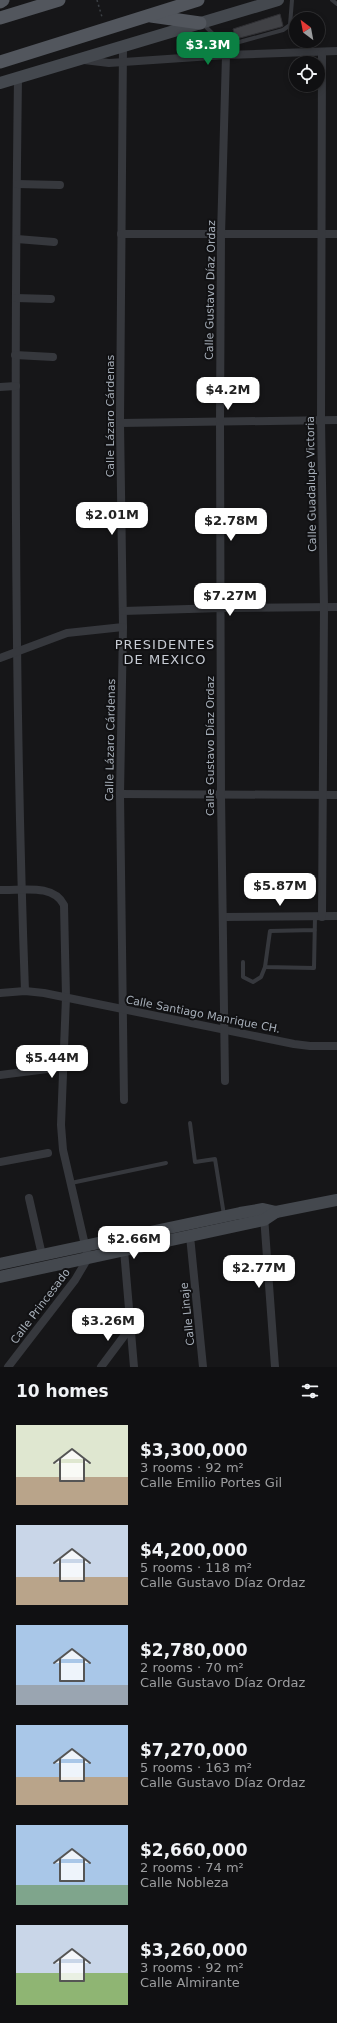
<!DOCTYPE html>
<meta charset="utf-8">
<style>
:root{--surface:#101012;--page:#19191b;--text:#f1f3f6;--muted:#9c9d9f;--line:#303032;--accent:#0b8043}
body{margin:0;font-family:"DejaVu Sans",sans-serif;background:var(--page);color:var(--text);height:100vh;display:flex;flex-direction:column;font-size:15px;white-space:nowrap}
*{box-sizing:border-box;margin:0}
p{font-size:13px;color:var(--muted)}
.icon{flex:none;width:22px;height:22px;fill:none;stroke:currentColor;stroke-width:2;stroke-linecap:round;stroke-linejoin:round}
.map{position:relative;height:1367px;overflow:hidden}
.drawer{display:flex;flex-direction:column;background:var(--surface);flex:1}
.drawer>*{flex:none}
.needle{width:26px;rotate:328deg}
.fabs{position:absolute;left:289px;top:12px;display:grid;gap:8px}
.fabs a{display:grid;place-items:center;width:36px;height:36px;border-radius:50%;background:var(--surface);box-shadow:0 2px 6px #0003,0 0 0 1px var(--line);font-size:20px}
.price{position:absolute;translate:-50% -34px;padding:0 9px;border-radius:8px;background:#fff;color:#222;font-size:13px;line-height:26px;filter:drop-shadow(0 1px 2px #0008)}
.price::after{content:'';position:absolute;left:50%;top:24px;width:12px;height:9px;margin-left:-6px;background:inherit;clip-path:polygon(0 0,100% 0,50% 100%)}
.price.on{background:var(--accent);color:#fff}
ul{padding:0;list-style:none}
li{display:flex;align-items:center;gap:12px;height:100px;padding:0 16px}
li span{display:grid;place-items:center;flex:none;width:112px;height:80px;border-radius:0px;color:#555}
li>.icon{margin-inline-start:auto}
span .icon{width:48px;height:48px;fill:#fffc;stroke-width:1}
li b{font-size:17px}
h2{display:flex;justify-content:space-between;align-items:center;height:48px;padding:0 16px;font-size:17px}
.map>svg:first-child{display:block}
.building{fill:#404145;stroke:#303034}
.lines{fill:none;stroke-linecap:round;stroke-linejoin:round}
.path{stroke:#3c4045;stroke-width:1.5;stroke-dasharray:2 3;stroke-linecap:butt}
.lane{stroke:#36383d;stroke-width:4}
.street{stroke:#36383d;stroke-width:8}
.secondary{stroke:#44484e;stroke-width:12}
.primary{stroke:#52565d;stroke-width:13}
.labels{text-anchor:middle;stroke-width:4;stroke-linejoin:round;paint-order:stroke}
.street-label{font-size:11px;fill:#a7afb9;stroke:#111113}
.quarter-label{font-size:13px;letter-spacing:1px;fill:#c8cdd5;stroke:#111113}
</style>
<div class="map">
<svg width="337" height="1367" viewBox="0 0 337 1367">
<rect width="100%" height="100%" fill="#161618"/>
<!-- building -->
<path class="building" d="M280,14L283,26L281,27L236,39L233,29Z"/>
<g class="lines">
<!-- path -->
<path class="path" d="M97,0L102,17"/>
<!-- lane -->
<g class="lane">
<path d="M332,0L337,4"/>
<path d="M204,25L217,38L232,44L283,30L290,25L292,0"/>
<path d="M315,930L270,931L265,967L314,968L315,917"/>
<path d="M243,962V977L253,982L261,977L265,967"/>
<path d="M190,1123L195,1162L215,1159L224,1215"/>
<path d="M71,1183L166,1163"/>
</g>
<!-- street -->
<g class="street">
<path d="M123,46L120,423L123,627L120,794L124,1100"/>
<path d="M84,60L109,63L226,55L337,51"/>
<path d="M18,77C14,382 14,687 25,991"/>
<path d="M17,184L60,185"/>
<path d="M121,234H337"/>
<path d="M17,239L54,242"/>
<path d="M16,298L51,299"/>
<path d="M15,355L53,357"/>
<path d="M0,387L16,386"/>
<path d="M120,423L337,420"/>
<path d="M123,611L221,608L337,607"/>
<path d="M0,658L67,633L123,627"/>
<path d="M120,794L337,795"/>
<path d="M0,890C21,891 53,883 64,905L66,997L61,1125L63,1150L88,1258L75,1280L8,1367"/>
<path d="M224,917L337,916"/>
<path d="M322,917L324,607L321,420L322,52"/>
<path d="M0,993L25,991L44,993L294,1044L310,1046H337"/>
<path d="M0,1075L63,1067"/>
<path d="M225,1081L221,795L220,421L221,235L226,55"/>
<path d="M0,1162L48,1153"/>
<path d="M29,1198L42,1255"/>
<path d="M264,1216L275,1367"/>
<path d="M190,1236L203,1367"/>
<path d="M124,1250L134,1367"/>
<path d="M101,1367L130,1328"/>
</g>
<!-- secondary -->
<g class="secondary">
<path d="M0,83L278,0"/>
<path d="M0,1264L240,1213L263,1209L276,1212L337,1200"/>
<path d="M0,1277L264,1220L276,1212"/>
</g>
<!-- primary -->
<g class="primary">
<path d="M0,2L3,0"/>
<path d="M151,16L200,23"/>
<path d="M0,18L59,0"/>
<path d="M0,62L198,0"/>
</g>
</g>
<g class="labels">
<!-- street labels -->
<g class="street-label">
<text transform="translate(210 290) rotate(-89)" y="4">Calle Gustavo Díaz Ordaz</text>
<text transform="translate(110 416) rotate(-90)" y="4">Calle Lázaro Cárdenas</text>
<text transform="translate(311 484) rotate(-91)" y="4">Calle Guadalupe Victoria</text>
<text transform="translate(110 740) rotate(-89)" y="4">Calle Lázaro Cárdenas</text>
<text transform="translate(210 746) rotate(-90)" y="4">Calle Gustavo Díaz Ordaz</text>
<text transform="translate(203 1014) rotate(11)" y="4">Calle Santiago Manrique CH.</text>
<text transform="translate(40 1306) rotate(-53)" y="4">Calle Princesado</text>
<text transform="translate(187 1314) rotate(-96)" y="4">Calle Linaje</text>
</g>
<!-- quarter labels -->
<g class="quarter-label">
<text x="165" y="649">PRESIDENTES<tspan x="165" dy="15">DE MEXICO</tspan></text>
</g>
</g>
</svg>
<div class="fabs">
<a><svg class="needle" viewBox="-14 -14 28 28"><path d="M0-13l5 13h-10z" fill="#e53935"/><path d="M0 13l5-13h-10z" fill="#9c9d9f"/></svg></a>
<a><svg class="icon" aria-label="locate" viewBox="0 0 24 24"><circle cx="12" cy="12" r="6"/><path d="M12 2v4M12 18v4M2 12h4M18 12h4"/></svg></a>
</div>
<b class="price on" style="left:208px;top:66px">$3.3M</b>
<b class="price" style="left:228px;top:411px">$4.2M</b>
<b class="price" style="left:112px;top:536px">$2.01M</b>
<b class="price" style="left:231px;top:542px">$2.78M</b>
<b class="price" style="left:230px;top:617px">$7.27M</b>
<b class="price" style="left:280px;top:907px">$5.87M</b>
<b class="price" style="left:52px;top:1079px">$5.44M</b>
<b class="price" style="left:134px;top:1260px">$2.66M</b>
<b class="price" style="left:259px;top:1289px">$2.77M</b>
<b class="price" style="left:108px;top:1342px">$3.26M</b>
</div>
<section class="drawer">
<h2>10 homes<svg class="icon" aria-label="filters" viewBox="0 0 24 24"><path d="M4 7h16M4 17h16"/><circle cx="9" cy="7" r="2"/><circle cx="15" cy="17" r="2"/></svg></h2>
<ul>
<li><span style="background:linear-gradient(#dfe7d0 65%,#b9a48a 0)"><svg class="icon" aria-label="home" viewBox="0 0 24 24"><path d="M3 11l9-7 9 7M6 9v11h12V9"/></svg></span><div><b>$3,300,000</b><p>3 rooms · 92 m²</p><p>Calle Emilio Portes Gil</p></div></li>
<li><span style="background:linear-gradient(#c9d6e8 65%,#b9a48a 0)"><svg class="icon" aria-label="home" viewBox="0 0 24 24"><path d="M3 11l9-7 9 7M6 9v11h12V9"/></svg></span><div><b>$4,200,000</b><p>5 rooms · 118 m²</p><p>Calle Gustavo Díaz Ordaz</p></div></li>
<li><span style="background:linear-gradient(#a9c7e8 75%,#9aa5b1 0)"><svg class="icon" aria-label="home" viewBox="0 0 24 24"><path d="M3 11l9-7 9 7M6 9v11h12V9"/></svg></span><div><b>$2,780,000</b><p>2 rooms · 70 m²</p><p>Calle Gustavo Díaz Ordaz</p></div></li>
<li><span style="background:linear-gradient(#a9c7e8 65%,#b9a48a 0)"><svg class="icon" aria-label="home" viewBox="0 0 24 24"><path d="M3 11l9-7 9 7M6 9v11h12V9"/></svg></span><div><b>$7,270,000</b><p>5 rooms · 163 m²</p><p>Calle Gustavo Díaz Ordaz</p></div></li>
<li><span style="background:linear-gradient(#a9c7e8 75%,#7fa58c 0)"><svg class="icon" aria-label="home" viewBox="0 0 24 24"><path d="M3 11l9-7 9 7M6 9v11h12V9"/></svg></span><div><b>$2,660,000</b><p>2 rooms · 74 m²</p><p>Calle Nobleza</p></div></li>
<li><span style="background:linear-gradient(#c9d6e8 60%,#8fb573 0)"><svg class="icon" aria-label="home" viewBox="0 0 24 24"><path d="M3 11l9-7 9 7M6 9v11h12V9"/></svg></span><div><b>$3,260,000</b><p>3 rooms · 92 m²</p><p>Calle Almirante</p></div></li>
</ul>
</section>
